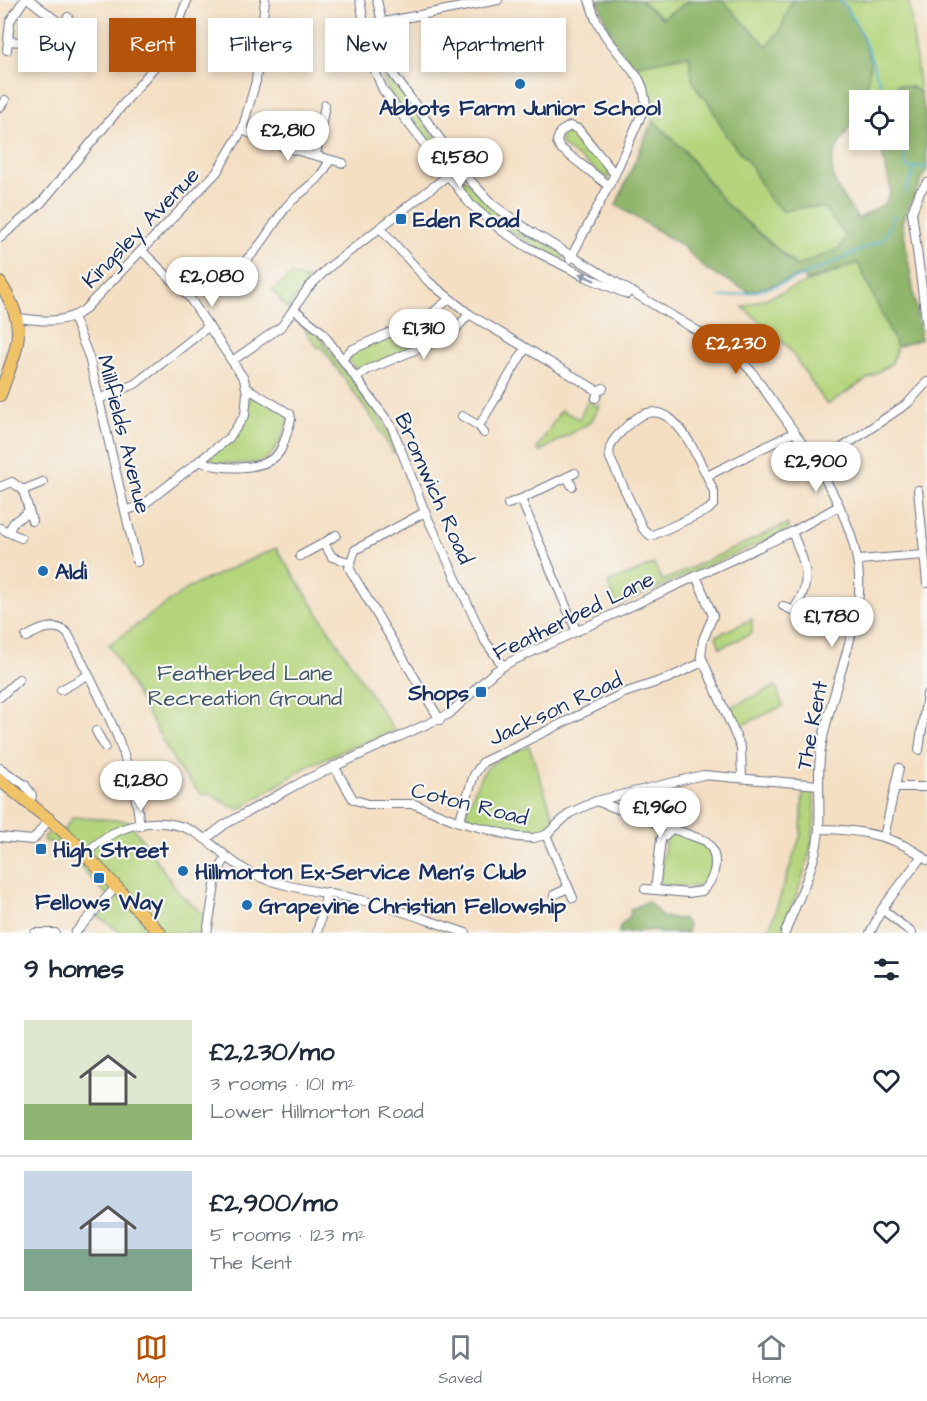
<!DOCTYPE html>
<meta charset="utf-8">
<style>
:root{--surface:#fff;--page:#f2f2f3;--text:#1f2937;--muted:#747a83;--line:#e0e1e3;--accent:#b45309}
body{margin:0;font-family:"Architects Daughter",sans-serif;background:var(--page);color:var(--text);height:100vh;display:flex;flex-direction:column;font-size:22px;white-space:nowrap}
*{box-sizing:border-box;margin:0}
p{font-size:20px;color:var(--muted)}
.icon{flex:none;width:33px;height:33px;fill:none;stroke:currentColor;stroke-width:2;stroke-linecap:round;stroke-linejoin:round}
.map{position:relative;height:933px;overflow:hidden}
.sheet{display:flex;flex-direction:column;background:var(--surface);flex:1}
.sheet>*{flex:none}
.hud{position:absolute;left:18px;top:18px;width:600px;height:54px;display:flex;gap:12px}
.fabs{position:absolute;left:849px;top:90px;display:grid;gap:12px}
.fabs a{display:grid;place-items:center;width:60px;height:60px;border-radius:0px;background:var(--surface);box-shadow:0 3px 9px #0003;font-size:30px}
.price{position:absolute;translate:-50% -51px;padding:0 14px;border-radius:21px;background:#fff;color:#222;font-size:20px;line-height:39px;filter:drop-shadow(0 2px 3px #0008)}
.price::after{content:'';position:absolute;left:50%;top:36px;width:18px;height:14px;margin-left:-9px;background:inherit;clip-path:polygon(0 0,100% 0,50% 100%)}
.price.current{background:var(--accent);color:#fff}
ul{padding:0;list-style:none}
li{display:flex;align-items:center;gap:18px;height:150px;padding:0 24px}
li+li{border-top:2px solid var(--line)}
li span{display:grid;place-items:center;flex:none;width:168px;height:120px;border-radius:0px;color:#555}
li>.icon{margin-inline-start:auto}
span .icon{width:72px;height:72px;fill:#fffc;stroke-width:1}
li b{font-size:26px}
h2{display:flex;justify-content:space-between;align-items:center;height:72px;padding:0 24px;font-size:26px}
.chip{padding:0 21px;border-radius:0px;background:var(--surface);box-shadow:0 3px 9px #0003;font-size:21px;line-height:54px}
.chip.current{background:var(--accent);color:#fff}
.dock{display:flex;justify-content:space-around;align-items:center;height:84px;border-top:2px solid var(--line);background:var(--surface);font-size:16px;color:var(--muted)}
.dock a{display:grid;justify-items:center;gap:3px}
.dock .current{color:var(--accent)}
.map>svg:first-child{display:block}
.green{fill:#b5d57d;stroke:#68826e;stroke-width:1.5}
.forest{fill:#90b66c;stroke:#567265;stroke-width:1.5}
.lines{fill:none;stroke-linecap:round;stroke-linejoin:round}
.stream{stroke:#50b3cf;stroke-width:2}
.minor-casing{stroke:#676d81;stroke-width:10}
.highway-casing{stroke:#676d81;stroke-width:14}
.minor{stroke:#fff;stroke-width:8}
.highway{stroke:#f0c369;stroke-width:12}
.oneway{fill:#8d97ae}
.poi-dot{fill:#1f6fb2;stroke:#f6f6f2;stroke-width:2}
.labels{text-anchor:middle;stroke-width:4.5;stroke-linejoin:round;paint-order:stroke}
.poi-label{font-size:22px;font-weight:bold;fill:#1b2f5e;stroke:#f6f6f2;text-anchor:start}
.street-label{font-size:22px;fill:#1b2f5e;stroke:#f6f6f2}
.park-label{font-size:22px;fill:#425866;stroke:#f6f6f2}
</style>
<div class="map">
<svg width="927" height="933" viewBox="0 0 927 933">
<rect width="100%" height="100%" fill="#f6f6f2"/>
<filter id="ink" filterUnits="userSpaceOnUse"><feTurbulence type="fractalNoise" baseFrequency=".0167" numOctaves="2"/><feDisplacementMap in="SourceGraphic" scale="12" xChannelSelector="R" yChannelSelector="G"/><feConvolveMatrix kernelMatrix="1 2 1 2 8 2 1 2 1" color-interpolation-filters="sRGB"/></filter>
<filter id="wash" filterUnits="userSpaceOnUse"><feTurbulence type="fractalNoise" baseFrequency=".008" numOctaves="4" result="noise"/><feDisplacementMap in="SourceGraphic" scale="24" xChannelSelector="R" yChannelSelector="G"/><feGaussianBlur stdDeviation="1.35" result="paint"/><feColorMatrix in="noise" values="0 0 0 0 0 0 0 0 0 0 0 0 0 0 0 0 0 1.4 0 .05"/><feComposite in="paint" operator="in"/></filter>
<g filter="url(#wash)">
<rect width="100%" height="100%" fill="#f4dfc3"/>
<!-- green -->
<g class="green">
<path d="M640,0H691L662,18Z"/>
<path d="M722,0H792L780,31L767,46Z"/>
<path d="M840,0H909L920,93L911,87L898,85L888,100H860L870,61L849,10Z"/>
<path d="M374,33L379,36L387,68L393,79L453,161L449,167L390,93L375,59L370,39Z"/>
<path d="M689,55L692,79L699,91L708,101L727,137L750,164L768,197L783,211L805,207L824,208L846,236L839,249L797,266L725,203L685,151L653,120L648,110L649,97L646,83L633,66Z"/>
<path d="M573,129L611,172L608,179L561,145L562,133Z"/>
<path d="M457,174L463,177L497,213L565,255V258L558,260C537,248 453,202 457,174Z"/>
<path d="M858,263L897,347L892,363L827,405L787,346L743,307Z"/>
<path d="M291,275L308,280L287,309L273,290Z"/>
<path d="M450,307L463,316L450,333L359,370L353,367L349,360L351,353L437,316Z"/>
<path d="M298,320H303L315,331L383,422L398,450L393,453L377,425L321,346L318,348Z"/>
<path d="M251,395L286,412L289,419C270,469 265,464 215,463L211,460V455L242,427Z"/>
<path d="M590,397L593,406L600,405L591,422L539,452L537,449L561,410L579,419Z"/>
<path d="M787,524L789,530L617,606L608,583L654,564L662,581Z"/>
<path d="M276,548L395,732L346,749L308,766L240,809L230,806L210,793L202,795L178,768L109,645L190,587Z"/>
<path d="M752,619V633L720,648L716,636Z"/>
<path d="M776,686L783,706L738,727L731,707Z"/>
<path d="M529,746C539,771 545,797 556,822C550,827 544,833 536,834C515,837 489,825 469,818L466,812C484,766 482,764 529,746Z"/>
<path d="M803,790L813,792C821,837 799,893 780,933H768L801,834Z"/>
<path d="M73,817L129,821L180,894L205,916V933H121L98,916L111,899L63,850V845L44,841L43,838L51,831L60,835Z"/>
<path d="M673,832L706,843L714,856L710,878L703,887L663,886L659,883L666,838Z"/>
</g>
<!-- forest -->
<g class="forest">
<path d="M598,0H640L662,18L691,0H722L767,46L780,31L792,0H840C850,11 869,47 870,62C870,84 858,109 849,128C842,141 833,150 832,165C831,185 848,204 858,219L886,203L891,190L879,140H898V100H888L897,85L911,87L920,93L925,112L927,169L902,221L921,339L897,347L858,263L806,281L803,275L750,292L707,270L681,245L616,205L653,120L684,151L725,203L796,266L839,249L846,236L824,208L805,207L783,211L768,197L750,164L727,137L708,101L699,92L692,79L689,55L633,66L612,38Z"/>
<path d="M646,902H649L662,917L683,919L688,925L687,933H659L654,930L619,933L620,926L631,915L630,910Z"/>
</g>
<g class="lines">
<!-- stream -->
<g class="stream">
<path d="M839,0C864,25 873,68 886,100"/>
<path d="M898,126L902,130L906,166L908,168L927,167"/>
<path d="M905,193L915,168"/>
<path d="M721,297C777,293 833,262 884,239L894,216"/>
</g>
</g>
</g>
<g filter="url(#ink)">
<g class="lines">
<!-- minor casing -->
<g class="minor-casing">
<g id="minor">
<path d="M30,0L62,25"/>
<path d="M360,0L370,59L383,90L470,204L502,231L529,248L586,277L627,294"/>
<path d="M377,0L393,74L469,179L492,204L530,231L733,352L752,372C795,436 870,520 858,602C851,650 831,695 822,743C816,772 821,800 819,829C817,864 797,900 785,933"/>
<path d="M363,26L498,0"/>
<path d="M56,33L68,17"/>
<path d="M8,41L21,42"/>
<path d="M7,50L10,21L24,0"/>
<path d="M0,107L5,100"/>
<path d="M242,130L283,147L343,163"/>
<path d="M316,155L325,105"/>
<path d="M927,183L920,192L912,212L927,327"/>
<path d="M609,186L559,147L557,141L560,132L570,126L578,129L615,174"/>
<path d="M380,228L428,281L469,314L598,391"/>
<path d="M0,238L41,203L170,48L187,0"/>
<path d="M247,259C264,244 273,223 287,206C302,189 320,183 329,161"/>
<path d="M570,259L615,174L646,104L643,88L639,79L606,37L596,20L589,0"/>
<path d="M295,310L322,332L392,427L425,512L485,641L503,666"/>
<path d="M73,317L89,357L137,562"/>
<path d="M19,318C42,321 62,324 83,311L217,172L242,130L256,81L265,0"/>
<path d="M342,359L351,350L431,314L449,299"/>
<path d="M232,361L282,326L308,288L328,268L460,166"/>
<path d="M356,378L367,370L451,335L469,314"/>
<path d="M596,398L598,391L603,388"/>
<path d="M99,399L135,384L209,326"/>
<path d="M462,416L479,426L484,433"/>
<path d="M479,426L525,349"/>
<path d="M199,461C219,470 267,472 280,451C285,442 288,429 291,419L290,414L247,388"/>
<path d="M815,466L908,403L927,382"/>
<path d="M575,473L521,499L576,630"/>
<path d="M707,476C689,441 666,383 623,430C615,438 607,445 610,458L643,529L651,536L708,510L714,504V492L707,476L793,433"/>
<path d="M567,477L572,486"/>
<path d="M0,487L12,482L23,490L32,521"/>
<path d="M23,490L43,482"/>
<path d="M918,490L927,583"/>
<path d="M508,504L521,499"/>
<path d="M127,510L143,505L229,438L245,415L247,393L244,379L189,297L142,251"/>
<path d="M425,512L355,550L349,568L440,720"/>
<path d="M0,528L8,532L14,522L28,512"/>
<path d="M8,532L21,538"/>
<path d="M792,532C804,562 815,580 794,609"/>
<path d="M336,535L324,543L332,557L349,562"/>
<path d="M300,556L324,543"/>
<path d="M858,560L924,555"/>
<path d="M696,576L713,616L703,640L701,656L741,748L742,778"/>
<path d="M783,606L802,615"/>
<path d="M26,637C38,630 56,621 68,634C100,698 132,752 140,826"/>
<path d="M61,690L88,675"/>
<path d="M0,697L19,679"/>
<path d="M96,731L105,747"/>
<path d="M919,750L927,694"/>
<path d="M334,766L353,799L367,804H414L459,822L517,837L533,838L546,835L570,813L596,801L703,775L818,785"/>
<path d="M0,768L25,785L32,795L30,803"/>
<path d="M895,787H927"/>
<path d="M596,801L706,841C720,855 717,878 702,891L688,893L645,889"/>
<path d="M459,822L474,775L483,762L624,693L669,678L703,662"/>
<path d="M819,829C857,829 897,835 927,860"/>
<path d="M546,835L573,898"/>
<path d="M0,837L33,840L50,818"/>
<path d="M884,837L899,768"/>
<path d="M206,839L224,825L305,780L449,714L494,672L510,662L792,532L839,506"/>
<path d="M85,855C107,831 137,819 171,824C206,829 223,861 255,875C288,889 327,892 361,900C397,908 431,922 466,933"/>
<path d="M655,890L661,839L672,829"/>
<path d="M554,895L568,888"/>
<path d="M882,909L912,933"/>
<path d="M35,933H55"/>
<path d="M75,933L116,887"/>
<path d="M207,933L217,873L226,858"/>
<path d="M317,933L327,892"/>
<path d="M870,933L882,909L922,856"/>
</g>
</g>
<!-- highway casing -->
<g class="highway-casing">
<g id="highway">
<path d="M0,283C30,329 17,346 0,395"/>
<path d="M0,780L63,831L160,933"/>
</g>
</g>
<!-- minor -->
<use href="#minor" class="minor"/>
<!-- highway -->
<use href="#highway" class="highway"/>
</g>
<!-- one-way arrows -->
<defs><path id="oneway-solid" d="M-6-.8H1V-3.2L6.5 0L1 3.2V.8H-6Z" transform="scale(1.5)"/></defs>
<use class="oneway" href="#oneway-solid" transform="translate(587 277) rotate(-155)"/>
</g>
<!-- markers -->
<g class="poi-dot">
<circle cx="520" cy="84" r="6"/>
<rect x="395" y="213" width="12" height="12" rx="3"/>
<circle cx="43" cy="571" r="6"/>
<rect x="475" y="686" width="12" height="12" rx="3"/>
<rect x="35" y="843" width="12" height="12" rx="3"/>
<circle cx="183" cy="871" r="6"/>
<rect x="93" y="872" width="12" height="12" rx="3"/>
<circle cx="247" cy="905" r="6"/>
</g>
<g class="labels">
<!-- poi labels -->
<g class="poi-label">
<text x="520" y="115" text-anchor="middle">Abbots Farm Junior School</text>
<text x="413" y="227">Eden Road</text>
<text x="55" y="579">Aldi</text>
<text x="469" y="700" text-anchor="end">Shops</text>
<text x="53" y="857">High Street</text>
<text x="195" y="879">Hillmorton Ex-Service Men's Club</text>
<text x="99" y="909" text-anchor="middle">Fellows Way</text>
<text x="259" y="913">Grapevine Christian Fellowship</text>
</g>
<!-- street labels -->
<g class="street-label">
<text transform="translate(140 227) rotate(-46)" y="8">Kingsley Avenue</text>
<text transform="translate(125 434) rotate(76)" y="8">Millfields Avenue</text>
<text transform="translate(435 488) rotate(66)" y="8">Bromwich Road</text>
<text transform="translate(573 615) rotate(-26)" y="8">Featherbed Lane</text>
<text transform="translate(555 708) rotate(-25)" y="8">Jackson Road</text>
<text transform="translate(811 725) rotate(-79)" y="8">The Kent</text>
<text transform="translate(470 803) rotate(14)" y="8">Coton Road</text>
</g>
<!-- park labels -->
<g class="park-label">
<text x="245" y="680">Featherbed Lane<tspan x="245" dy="25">Recreation Ground</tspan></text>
</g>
</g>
</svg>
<div class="fabs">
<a><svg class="icon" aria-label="locate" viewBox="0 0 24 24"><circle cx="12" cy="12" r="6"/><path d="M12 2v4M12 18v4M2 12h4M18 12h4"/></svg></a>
</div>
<b class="price" style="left:288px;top:162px">£2,810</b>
<b class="price" style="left:460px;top:189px">£1,580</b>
<b class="price" style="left:212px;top:308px">£2,080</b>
<b class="price" style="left:424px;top:360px">£1,310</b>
<b class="price current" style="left:736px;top:375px">£2,230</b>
<b class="price" style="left:816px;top:493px">£2,900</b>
<b class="price" style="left:832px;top:648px">£1,780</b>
<b class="price" style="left:141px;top:812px">£1,280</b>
<b class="price" style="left:660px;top:839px">£1,960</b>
<div class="hud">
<a class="chip">Buy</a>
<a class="chip current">Rent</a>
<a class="chip">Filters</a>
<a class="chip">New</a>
<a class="chip">Apartment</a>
</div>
</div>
<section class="sheet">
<h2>9 homes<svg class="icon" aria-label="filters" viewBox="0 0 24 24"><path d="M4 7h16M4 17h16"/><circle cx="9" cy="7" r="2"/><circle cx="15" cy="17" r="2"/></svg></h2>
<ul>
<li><span style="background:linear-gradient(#dfe7d0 70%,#8fb573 0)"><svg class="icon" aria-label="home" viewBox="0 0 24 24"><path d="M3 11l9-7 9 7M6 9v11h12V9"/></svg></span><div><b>£2,230/mo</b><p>3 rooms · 101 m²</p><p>Lower Hillmorton Road</p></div><svg class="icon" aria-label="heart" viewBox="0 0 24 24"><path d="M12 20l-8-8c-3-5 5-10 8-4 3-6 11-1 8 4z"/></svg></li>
<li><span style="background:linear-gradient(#c9d6e8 65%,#7fa58c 0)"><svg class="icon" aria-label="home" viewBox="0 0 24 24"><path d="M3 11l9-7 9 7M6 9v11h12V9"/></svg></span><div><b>£2,900/mo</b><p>5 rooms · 123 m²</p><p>The Kent</p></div><svg class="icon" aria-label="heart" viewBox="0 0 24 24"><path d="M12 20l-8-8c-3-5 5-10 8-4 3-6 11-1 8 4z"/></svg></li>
</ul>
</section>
<nav class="dock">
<a class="current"><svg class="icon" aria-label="map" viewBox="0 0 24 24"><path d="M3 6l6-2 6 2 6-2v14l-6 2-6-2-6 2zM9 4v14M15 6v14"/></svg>Map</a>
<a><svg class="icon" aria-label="saved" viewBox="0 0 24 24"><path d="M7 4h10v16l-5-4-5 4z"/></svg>Saved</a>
<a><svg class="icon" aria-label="home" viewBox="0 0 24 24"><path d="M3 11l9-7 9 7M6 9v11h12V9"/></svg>Home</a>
</nav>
